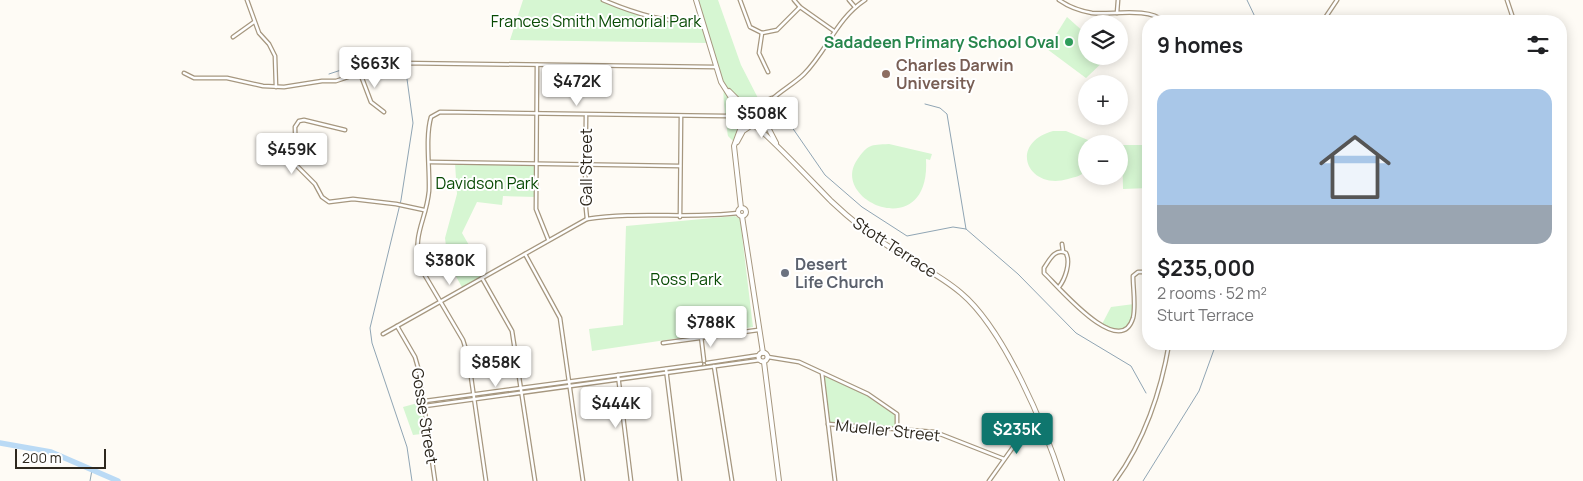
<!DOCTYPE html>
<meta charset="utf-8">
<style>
:root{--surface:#fff;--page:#f6f6f6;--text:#202124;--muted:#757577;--line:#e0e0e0;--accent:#0f766e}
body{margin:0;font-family:Manrope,sans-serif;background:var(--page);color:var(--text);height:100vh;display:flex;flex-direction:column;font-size:19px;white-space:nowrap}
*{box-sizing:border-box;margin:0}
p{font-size:16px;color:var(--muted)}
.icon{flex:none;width:28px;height:28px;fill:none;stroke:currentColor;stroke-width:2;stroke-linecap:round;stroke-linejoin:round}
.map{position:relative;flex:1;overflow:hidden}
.panel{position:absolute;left:1142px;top:15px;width:425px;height:335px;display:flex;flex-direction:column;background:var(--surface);border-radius:20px;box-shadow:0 2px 12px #0003}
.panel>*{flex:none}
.controls{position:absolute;left:1078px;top:15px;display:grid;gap:10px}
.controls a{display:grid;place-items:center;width:50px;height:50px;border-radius:50%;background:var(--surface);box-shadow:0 2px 12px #0003;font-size:25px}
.scale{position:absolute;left:15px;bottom:12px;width:91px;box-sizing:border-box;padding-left:5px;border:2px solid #2e281e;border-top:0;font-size:14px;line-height:18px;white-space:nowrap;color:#2e281e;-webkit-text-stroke:4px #fff;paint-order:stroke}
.price{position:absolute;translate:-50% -42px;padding:0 11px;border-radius:5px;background:#fff;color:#222;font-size:16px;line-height:32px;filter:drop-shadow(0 1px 2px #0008)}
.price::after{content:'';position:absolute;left:50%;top:30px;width:15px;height:11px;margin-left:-8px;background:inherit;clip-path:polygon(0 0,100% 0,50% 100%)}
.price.on{background:var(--accent);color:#fff}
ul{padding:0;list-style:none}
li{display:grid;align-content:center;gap:10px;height:265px;padding:0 15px}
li+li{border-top:1px solid var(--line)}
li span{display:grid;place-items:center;height:155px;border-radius:15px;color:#555}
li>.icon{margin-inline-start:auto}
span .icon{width:90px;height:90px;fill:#fffc;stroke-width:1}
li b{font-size:21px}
h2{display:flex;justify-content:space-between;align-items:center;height:60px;padding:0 15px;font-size:21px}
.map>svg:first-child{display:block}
.green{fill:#d6f6d2}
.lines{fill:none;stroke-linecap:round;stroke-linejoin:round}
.stream{stroke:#90a5b4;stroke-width:1}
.river{stroke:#badaf5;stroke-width:5.5}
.street-casing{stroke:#a6977f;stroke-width:5}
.secondary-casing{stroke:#a6977f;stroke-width:6}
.street{stroke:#fff;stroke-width:2.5}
.secondary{stroke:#fff;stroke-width:4}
.leisure-dot{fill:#2e9e5b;stroke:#fff;stroke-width:2}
.education-dot{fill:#8d6e63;stroke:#fff;stroke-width:2}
.worship-dot{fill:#6b7280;stroke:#fff;stroke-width:2}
.labels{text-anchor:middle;stroke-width:4;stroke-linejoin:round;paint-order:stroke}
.park-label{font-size:16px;fill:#084a04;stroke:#fff}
.leisure-label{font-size:16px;font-weight:bold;fill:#27864d;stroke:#fff;text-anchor:end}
.education-label{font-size:16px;font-weight:bold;fill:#785e54;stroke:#fff;text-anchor:start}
.street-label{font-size:16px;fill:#2e281e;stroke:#fff}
.worship-label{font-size:16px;font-weight:bold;fill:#5b616d;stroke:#fff;text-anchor:start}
</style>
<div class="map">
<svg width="1583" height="481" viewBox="0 0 1583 481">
<rect width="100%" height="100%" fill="#fefbf5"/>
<!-- green -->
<g class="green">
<path d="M523,0H603L652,18L702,22L696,0H718L741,65L761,104L749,107C721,88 718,74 708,43L510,40Z"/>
<path d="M1067,17L1086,34V56H1109L1086,78L1047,49Z"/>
<path d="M724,90L744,117L734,142L728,136C727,128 722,96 724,90Z"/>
<path d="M1053,131H1066L1088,140L1086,171C1081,176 1075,177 1068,179C1028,191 1007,144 1053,131Z"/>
<path d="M889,144L932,154L930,160L926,159C931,245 829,201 857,160C868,144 870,145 889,144Z"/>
<path d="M1122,145H1149V188L1123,189Z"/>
<path d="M455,163L536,164V197L503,196L502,205L477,202L462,233L486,275L463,289L448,262L445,238L457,194Z"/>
<path d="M735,216L740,219L753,327L592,351L589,329L623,325L626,226Z"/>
<path d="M1134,304L1132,320L1124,329L1110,330L1101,326L1111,307Z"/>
<path d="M822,373L868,394L897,414V429L828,424Z"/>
<path d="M425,401L429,433L413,435L403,407Z"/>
</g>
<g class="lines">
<!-- stream -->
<g class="stream">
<path d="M1247,0L1257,21"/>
<path d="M329,74L396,52L404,57L413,123L401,200L370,328L372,343L407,447L412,481"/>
<path d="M925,104L940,108L947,114L966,229"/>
<path d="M778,107L825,175L862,207L907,236L953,227L966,229L1018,274L1076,333L1131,366L1146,393"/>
<path d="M90,481L92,470"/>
<path d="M1143,481L1199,391L1216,344"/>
</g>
<!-- river -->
<path class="river" d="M0,443L51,452L118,481"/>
<!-- street casing -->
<g class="street-casing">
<g id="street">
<path d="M247,0L259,33L269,44L275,56L276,87"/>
<path d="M603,0C636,14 666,23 702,22"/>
<path d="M740,0L750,27L762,33L777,30L800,7"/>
<path d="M794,0L800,7L834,31"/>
<path d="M849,0L855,7"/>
<path d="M1059,0C1069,7 1080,11 1092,13C1111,15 1149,7 1163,21"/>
<path d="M1507,0L1514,21"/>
<path d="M1117,13L1118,0"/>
<path d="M1323,21L1337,0"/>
<path d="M762,33L759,53L768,72"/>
<path d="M233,37L254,22"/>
<path d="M537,65L536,209L548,239"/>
<path d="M184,73L194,78H227L263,86L284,87L322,81H336L378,67L401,63L716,67"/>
<path d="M360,73L371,102L384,112"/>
<path d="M752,107L772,98"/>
<path d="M762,113C769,96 791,87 804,74C827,51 836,19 865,0"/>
<path d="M586,116L585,199L587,219"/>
<path d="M345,130L304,120L299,121L295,127L296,165L315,184L322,197L329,202L353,199L396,204L424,210"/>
<path d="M430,162L680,166"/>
<path d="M680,217L681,116"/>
<path d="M1062,244L1063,251"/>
<path d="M525,254L560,318L583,481"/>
<path d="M482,278L512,331L535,481"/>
<path d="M1059,287C1065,279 1071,263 1066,253C1055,248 1050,259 1044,268V273C1057,285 1120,361 1133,318C1136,306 1133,289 1133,276L1138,272H1149"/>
<path d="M397,326L415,357L419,371L435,481"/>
<path d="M383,334L587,219C637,211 688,219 738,213"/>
<path d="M701,336L704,361"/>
<path d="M663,343L758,330"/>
<path d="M768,357L799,362L868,394L897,414V429"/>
<path d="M707,363L760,355"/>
<path d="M714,366L732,481"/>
<path d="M666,369L680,481"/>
<path d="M822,373L835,481"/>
<path d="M618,375L631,481"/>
<path d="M425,401L701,364"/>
<path d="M425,406L760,360"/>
<path d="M828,424L935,432L1004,459"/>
<path d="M486,481L468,356L463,340L420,267C412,232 426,222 429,191C430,169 425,138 431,117L440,112L726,116L730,114"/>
<path d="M989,481L1021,436L1041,424"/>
<path d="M1115,481C1144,442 1161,391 1169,344"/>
</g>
</g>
<!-- secondary casing -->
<g class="secondary-casing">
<g id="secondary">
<path d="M696,0L721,82L747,123L753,125L758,123L762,114L759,109L752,107L745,111L744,118"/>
<path d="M729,91L741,103L751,107"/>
<path d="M762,116L776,143"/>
<path d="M753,125C761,127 820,190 831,201C849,218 867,233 888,246C912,262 939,274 961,293C1004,329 1045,427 1062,481"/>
<path d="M737,142L743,131L752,125"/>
<path d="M741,208L734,146L744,119"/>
<circle cx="742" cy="212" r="4"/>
<path d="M742,216L763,353"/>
<circle cx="763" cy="357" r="4.5"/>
<path d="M764,362L779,481"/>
</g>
</g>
<!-- street -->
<use href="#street" class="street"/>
<!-- secondary -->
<use href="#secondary" class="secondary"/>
</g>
<!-- markers -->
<circle class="leisure-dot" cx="1069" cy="42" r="5"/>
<circle class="education-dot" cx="886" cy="74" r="5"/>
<circle class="worship-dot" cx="785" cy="273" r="5"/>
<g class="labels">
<!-- park labels -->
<g class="park-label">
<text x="596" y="27">Frances Smith Memorial Park</text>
<text x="487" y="189">Davidson Park</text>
<text x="686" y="285">Ross Park</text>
</g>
<!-- leisure labels -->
<g class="leisure-label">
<text x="1059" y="48">Sadadeen Primary School Oval</text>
</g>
<!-- education labels -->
<g class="education-label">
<text x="896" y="71">Charles Darwin<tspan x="896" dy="18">University</tspan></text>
</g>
<!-- street labels -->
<g class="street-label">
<text transform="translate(586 167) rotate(-90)" y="6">Gall Street</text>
<text transform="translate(895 247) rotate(33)" y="6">Stott Terrace</text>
<text transform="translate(425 416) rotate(81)" y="6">Gosse Street</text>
<text transform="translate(888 430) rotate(6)" y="6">Mueller Street</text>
</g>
<!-- worship labels -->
<g class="worship-label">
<text x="795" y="270">Desert<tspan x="795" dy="18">Life Church</tspan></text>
</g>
</g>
</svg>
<div class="controls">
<a><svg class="icon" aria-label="layers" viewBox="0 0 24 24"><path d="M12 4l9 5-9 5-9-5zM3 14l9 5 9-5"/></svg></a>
<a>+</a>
<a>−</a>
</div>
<div class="scale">200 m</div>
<b class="price" style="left:375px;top:89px">$663K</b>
<b class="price" style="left:577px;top:107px">$472K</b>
<b class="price" style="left:762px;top:139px">$508K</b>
<b class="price" style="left:292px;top:175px">$459K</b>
<b class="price" style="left:450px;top:286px">$380K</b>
<b class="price" style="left:711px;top:348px">$788K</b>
<b class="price" style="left:496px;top:388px">$858K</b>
<b class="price" style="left:616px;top:429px">$444K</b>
<b class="price on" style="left:1017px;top:455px">$235K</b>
<section class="panel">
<h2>9 homes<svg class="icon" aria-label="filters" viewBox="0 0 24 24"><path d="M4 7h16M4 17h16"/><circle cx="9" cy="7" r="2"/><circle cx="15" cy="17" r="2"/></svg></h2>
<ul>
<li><span style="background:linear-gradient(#a9c7e8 75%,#9aa5b1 0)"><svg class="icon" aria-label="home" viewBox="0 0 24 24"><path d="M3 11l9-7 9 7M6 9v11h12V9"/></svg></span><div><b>$235,000</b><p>2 rooms · 52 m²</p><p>Sturt Terrace</p></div></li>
</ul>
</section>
</div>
